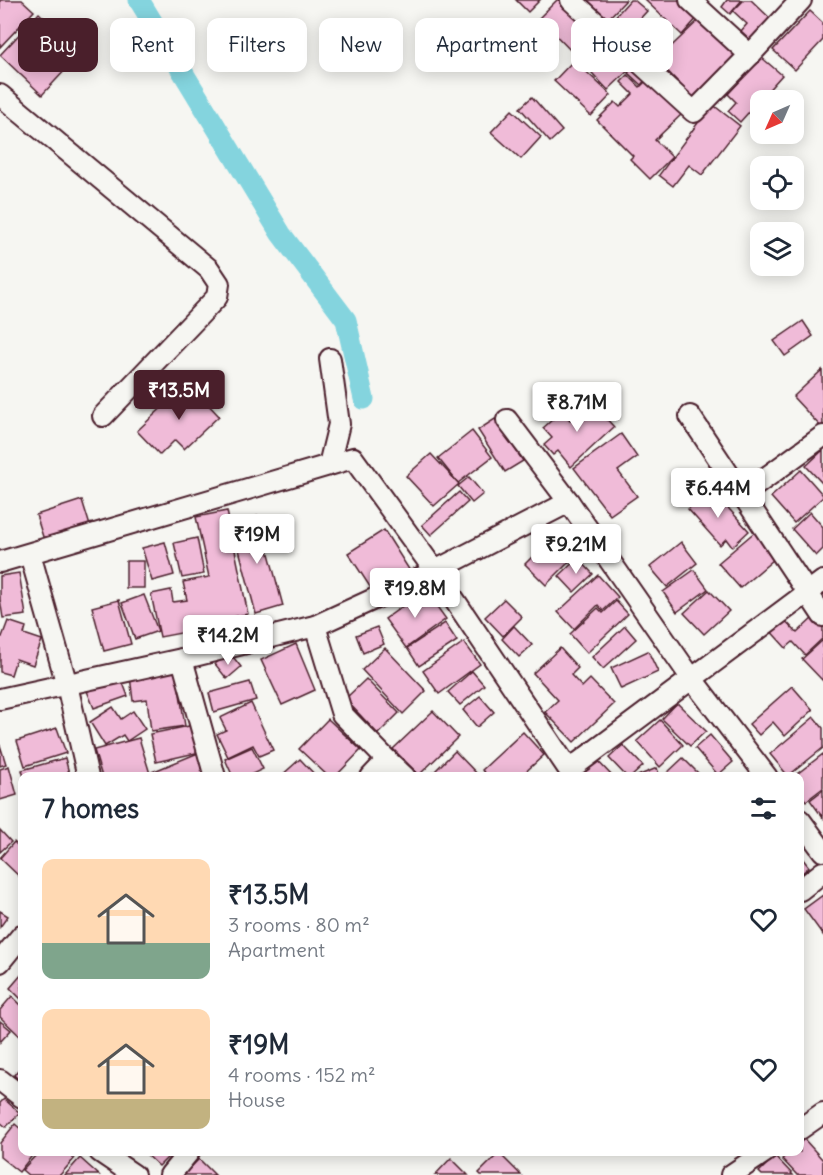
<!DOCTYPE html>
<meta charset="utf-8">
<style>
:root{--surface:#fff;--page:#f2f2f3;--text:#1f2937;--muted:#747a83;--accent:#4a1f2b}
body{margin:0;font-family:Delius,sans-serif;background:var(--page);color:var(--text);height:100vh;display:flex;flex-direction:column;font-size:22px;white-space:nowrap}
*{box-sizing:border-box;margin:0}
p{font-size:20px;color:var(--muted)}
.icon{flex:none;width:33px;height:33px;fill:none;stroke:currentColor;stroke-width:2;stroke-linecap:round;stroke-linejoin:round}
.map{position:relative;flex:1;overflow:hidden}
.sheet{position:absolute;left:18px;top:772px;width:786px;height:384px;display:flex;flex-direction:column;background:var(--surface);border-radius:12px;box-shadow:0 3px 15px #0003}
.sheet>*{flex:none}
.guide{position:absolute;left:18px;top:18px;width:788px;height:54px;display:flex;gap:12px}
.needle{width:39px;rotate:225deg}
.controls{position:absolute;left:750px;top:90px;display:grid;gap:12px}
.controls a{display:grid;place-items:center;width:54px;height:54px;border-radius:12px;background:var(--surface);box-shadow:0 3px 15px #0003;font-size:30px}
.price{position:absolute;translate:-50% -51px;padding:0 14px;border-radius:6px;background:#fff;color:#222;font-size:20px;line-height:39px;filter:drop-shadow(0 2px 3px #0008)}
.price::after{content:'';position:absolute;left:50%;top:36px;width:18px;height:14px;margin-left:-9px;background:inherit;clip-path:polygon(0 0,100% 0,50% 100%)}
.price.current{background:var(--accent);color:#fff}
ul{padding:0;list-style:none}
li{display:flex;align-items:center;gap:18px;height:150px;padding:0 24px}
li span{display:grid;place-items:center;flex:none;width:168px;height:120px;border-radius:12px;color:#555}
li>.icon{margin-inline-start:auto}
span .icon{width:72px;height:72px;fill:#fffc;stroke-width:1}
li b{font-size:26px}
h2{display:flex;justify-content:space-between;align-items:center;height:72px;padding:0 24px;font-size:26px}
.chip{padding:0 21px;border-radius:12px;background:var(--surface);box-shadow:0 3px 15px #0003;font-size:21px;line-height:54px}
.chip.current{background:var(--accent);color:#fff}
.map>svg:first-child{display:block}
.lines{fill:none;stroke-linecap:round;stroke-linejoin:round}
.canal{stroke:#84d4de;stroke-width:21}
.building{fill:#f0bbd8;stroke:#4a1f2b;stroke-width:1.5}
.minor-casing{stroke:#4a1f2b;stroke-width:24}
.minor{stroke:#f6f6f2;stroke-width:20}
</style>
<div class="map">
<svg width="823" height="1175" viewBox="0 0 823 1175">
<rect width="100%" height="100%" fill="#f6f6f2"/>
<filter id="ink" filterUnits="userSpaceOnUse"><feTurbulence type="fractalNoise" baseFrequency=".0167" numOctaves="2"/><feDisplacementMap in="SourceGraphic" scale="12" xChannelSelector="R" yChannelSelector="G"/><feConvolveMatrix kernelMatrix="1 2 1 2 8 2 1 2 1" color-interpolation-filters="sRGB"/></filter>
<g filter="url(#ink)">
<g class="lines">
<!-- canal -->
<path class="canal" d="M139,0L281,234L346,320L364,399"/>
</g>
<!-- building -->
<g class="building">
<path d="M0,0H22L34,11L0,47Z"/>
<path d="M516,0H540L528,12Z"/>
<path d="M557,0H565L597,34L575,55L539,18Z"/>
<path d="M581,0H626L605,22Z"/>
<path d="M630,0H634L647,11L626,34L612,20Z"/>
<path d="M645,0H681L699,16L682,35Z"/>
<path d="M727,0H742L730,14L722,7Z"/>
<path d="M744,0H751L775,23L755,44L741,31L747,24L733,11Z"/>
<path d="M810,11L823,23V40L795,70L773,50Z"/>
<path d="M39,13L81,53L42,95L0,55Z"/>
<path d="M702,17L739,55L695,100L657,60Z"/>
<path d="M603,34L633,66L608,90L578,58Z"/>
<path d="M761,57L782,75L740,122L728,111L736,102L728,94Z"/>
<path d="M574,60L611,95L591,116L554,81Z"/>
<path d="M633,68L646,79L641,85L628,73Z"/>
<path d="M628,75L640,87L649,78L683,113L655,140L672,157L650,179L630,159L633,156L597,120L615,102L620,107L633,94L621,82Z"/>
<path d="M532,97L562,131L550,142L520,108Z"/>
<path d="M712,104L740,126L702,175L689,165L673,186L659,175Z"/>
<path d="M512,110L541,137L521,159L491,132Z"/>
<path d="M803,321L813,336L785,356L774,341Z"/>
<path d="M822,370L823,425L821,427L793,397Z"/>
<path d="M163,383L173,393L164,403L153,392Z"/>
<path d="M188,383L219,416L184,449L175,440L160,455L137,431Z"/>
<path d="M590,401L614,427L571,467L558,451L553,455L544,445L552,438L543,428L562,411L570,420Z"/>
<path d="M495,419L523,461L505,472L478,430Z"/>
<path d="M472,431L492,457L458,483L438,458Z"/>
<path d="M621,434L637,457L618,471L637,496L610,515L574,468Z"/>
<path d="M823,450V484L806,466Z"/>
<path d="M431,454L459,484L434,506L406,476Z"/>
<path d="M801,470L823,495V497L794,523L771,497Z"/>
<path d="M469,477L483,494L472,503L458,486Z"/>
<path d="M711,489L749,531L732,547L726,539L720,545L688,509Z"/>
<path d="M459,492L468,502L431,535L422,525Z"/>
<path d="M82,500L91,529L45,543L36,515Z"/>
<path d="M227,511L248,614L222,619L223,625L160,637L151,594L171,590L173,602L187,600L183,582L209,577L196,517Z"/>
<path d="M810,512L823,527V549L816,556L792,529Z"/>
<path d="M259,516L283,606L256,614L232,523Z"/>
<path d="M384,530L410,571L374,593L348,553Z"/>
<path d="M757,530L779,555L740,588L718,563Z"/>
<path d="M197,538L204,574L182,578L174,543Z"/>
<path d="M549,540L570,561L546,585L525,564Z"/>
<path d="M165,542L174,575L152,581L142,548Z"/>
<path d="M681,542L697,563L667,587L650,567Z"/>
<path d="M578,558L593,574L574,592L559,576Z"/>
<rect x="126" y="561" width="18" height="27"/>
<path d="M694,570L708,589L677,612L663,592Z"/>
<path d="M19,573L26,615L3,618L0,599V576Z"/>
<path d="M598,575L618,597L603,611L598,605L574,629L558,612Z"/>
<path d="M425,590L446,619L406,648L385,619Z"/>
<path d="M709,590L729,611L704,634L684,613Z"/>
<path d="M144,595L158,631L135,639L122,603Z"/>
<path d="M504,599L522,617L503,636L485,617Z"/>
<path d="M119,600L131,644L104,651L92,607Z"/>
<path d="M616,601L628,614L587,653L570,634L598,608L603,613Z"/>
<path d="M780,615L797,633L816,615L823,623V638L805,655L793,642L786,648L767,627Z"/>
<path d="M8,621L26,627L24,634L42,640L33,665L16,659L11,675L0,672V636L2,637Z"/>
<path d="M445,623L457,641L419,666L407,648Z"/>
<path d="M514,626L532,645L519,657L502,639Z"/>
<path d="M625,626L636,639L603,669L592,657Z"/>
<path d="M377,627L384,644L363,653L356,635Z"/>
<path d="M823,640V681L802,659Z"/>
<path d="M464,642L480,664L439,694L423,671Z"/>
<path d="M296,644L315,690L282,705L261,660Z"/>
<path d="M385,648L426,691L403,714L362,670Z"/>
<path d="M560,648L578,668L571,675L582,687L590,679L614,704L574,742L545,712L558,700L533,673Z"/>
<path d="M648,651L658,672L621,689L611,668Z"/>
<path d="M230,653L241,667L227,679L215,664Z"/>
<path d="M176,669L185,726L151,731L147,699L133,701L130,676Z"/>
<path d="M472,671L484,685L460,705L448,692Z"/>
<path d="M121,678L128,696L94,708L87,691Z"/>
<path d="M366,679L399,713L378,734L345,699Z"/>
<path d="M250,682L256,700L214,712L209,693Z"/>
<path d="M792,686L813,710L785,736L773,722L759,735L749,724Z"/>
<path d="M480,696L494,712L477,727L463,710Z"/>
<path d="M251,703L273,750L259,756L253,745L228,757L217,734L226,730L220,718Z"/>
<path d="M677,703L706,731L690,746L662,719Z"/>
<path d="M113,707L121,719L133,711L145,729L127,741L123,735L105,746L90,722Z"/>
<path d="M433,711L458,737L419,775L393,749Z"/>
<path d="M814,717L823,728V748L788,776L770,754Z"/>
<path d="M328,719L361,750L335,777H329L299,749Z"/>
<path d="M660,720L683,745L660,767L637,741Z"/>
<path d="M194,725L200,752L156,762L150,734Z"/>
<path d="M57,728L66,753L25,766L17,741Z"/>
<path d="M523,732L544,755L520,777H488L482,770Z"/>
<path d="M710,735L733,762L718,775L695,748Z"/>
<path d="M139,738L151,777H102L94,750Z"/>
<path d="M0,745L6,764L0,766Z"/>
<path d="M623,745L643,766L631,777H627L609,758Z"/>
<path d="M252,747L263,769L246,777H233L225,759Z"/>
<path d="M455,751L480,777L430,776Z"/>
<path d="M198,753L208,777H154L152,772Z"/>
<path d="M823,754V788L806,801L800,793V777H793Z"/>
<path d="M593,756L613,777H571Z"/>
<path d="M65,758L70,777H24L22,770Z"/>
<path d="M683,758L702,777H670L667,773Z"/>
<path d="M300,759L317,777H280Z"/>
<path d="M9,766L17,795L0,800V769Z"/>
<path d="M657,768L660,777H635Z"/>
<path d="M823,790V818L810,800Z"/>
<path d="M0,830L11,842L0,852Z"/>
<path d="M14,842L22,850V879L0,858Z"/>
<path d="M802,858L809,867L800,875V861Z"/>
<path d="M823,895V935L804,909Z"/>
<path d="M0,911L8,916L0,927Z"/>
<path d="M22,974V1000L10,988Z"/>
<path d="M12,996L22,1006V1038L0,1017V1010Z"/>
<path d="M0,1021L11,1030L0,1042Z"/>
<path d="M22,1065V1083L14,1075Z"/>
<path d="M4,1099L20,1113L6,1127L0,1122V1103Z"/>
<path d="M15,1124L22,1130V1152H35L19,1172L0,1157V1143Z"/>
<path d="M804,1139L823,1160V1175H797L782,1159L790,1152H800V1143Z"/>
<path d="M39,1152H66L74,1159L60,1175H28L22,1170Z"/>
<path d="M144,1152H173L159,1166Z"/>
<path d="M499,1153L521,1175H481L479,1173Z"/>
<path d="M775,1156L793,1175H762L759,1172Z"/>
<path d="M80,1158L99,1175H65Z"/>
<path d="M451,1158L468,1175H435Z"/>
<path d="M199,1159L215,1175H183Z"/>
</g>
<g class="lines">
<!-- minor casing -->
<g class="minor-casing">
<g id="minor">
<path d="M571,0L694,112L750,55L690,0"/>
<path d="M750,55L801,0"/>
<path d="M0,95L209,269L219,284L217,297L103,416"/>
<path d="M690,416L823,616"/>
<path d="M507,420L569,502"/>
<path d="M329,465L339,424L330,359"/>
<path d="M742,495L823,436"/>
<path d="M30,554L67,685L88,777"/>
<path d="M0,562L353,458L435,571L569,770L823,581"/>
<path d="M315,626L342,714L387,760L371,777"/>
<path d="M182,659L215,777"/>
<path d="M0,699L182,659L315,626L435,571L569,502L692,679L767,777"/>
<path d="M387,760L405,777"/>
<path d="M800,820L823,851"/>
<path d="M800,890L823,872"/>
<path d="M0,962L22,935"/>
<path d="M0,1080L22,1097"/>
<path d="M800,1129L823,1113"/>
<path d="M100,1152L134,1175"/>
<path d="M170,1175L189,1152"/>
<path d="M731,1175L765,1152"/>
</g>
</g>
<!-- minor -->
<use href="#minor" class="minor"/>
</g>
</g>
</svg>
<div class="controls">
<a><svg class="needle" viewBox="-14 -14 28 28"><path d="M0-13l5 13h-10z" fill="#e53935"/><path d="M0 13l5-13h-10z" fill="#747a83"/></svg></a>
<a><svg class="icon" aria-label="locate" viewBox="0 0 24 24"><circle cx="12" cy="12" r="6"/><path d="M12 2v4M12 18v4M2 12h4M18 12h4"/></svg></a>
<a><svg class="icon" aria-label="layers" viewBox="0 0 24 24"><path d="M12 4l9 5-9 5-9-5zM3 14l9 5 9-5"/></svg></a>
</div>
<b class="price current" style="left:179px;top:421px">₹13.5M</b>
<b class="price" style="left:577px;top:433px">₹8.71M</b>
<b class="price" style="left:718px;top:519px">₹6.44M</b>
<b class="price" style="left:257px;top:565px">₹19M</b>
<b class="price" style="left:576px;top:575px">₹9.21M</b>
<b class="price" style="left:415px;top:619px">₹19.8M</b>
<b class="price" style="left:228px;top:666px">₹14.2M</b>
<div class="guide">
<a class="chip current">Buy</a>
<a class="chip">Rent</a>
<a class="chip">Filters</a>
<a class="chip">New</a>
<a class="chip">Apartment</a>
<a class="chip">House</a>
</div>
<section class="sheet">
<h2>7 homes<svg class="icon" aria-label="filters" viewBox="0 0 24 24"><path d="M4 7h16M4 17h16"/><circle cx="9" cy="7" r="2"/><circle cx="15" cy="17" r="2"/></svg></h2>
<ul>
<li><span style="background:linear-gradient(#ffd9b3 70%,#7fa58c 0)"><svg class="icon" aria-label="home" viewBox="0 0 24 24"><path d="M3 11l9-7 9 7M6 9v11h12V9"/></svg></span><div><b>₹13.5M</b><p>3 rooms · 80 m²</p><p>Apartment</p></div><svg class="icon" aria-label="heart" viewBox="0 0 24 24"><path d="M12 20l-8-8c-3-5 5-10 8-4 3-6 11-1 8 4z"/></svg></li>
<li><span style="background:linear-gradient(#ffd9b3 75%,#c2b280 0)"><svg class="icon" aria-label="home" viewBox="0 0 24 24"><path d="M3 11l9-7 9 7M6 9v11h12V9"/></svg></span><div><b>₹19M</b><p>4 rooms · 152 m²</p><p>House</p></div><svg class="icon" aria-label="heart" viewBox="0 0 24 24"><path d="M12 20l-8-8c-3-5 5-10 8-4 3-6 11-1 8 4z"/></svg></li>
</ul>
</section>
</div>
